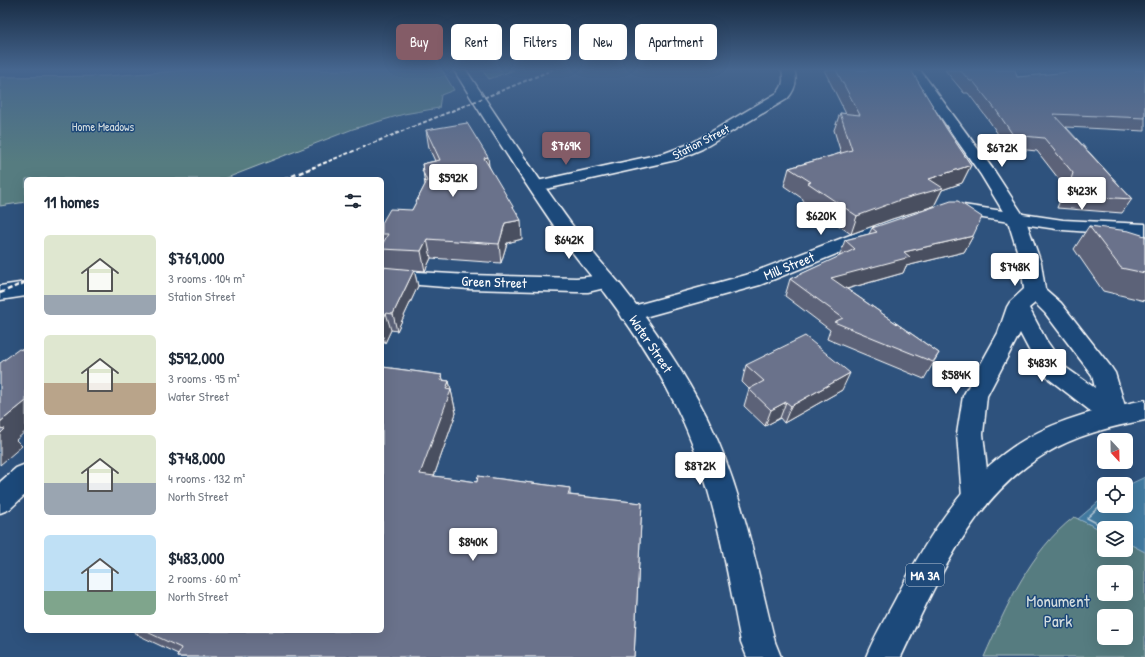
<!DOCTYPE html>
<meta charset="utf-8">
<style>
:root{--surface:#fff;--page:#f2f2f3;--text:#1f2937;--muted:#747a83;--accent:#845c67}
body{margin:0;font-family:"Patrick Hand",sans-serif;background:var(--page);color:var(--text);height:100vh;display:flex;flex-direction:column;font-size:15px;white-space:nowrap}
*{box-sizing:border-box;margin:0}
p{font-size:13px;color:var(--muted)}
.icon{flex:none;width:22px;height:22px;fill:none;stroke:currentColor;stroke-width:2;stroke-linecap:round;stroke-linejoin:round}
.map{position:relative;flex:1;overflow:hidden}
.details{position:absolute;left:24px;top:177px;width:360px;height:456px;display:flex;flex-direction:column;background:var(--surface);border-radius:6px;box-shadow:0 4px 16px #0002}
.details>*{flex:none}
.top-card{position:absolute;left:396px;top:24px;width:380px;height:36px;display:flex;gap:8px}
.needle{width:26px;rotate:158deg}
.buttons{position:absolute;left:1097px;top:433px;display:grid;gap:8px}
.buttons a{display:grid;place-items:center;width:36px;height:36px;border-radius:6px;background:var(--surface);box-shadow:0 4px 16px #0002;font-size:20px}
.price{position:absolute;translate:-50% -34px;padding:0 9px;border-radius:4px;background:#fff;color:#222;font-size:13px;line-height:26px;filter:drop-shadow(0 1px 2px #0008)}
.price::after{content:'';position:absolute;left:50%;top:24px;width:12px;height:9px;margin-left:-6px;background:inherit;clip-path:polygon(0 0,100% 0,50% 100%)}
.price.selected{background:var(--accent);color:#fff}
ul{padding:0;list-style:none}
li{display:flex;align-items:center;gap:12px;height:100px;padding:0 20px}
li span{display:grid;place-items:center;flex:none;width:112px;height:80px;border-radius:6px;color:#555}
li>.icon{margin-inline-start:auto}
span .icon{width:48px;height:48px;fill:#fffc;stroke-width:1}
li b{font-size:17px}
h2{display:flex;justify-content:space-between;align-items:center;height:48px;padding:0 20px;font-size:17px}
.chip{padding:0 14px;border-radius:6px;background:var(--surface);box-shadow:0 4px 16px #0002;font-size:14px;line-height:36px}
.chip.selected{background:var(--accent);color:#fff}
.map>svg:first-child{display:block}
.green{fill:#567b80;stroke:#aabdc0;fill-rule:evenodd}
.water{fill:#437aa0;stroke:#8eafc6}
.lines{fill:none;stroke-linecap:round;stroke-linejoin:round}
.shore{stroke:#b4cad9;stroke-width:1.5}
.street-casing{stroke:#fff;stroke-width:3}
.secondary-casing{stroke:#fff;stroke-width:3}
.primary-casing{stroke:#fff;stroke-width:3}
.street{fill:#1f4a7a;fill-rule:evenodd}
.secondary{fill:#1f4a7a;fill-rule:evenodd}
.primary{fill:#1f4a7a;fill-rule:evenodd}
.rail-far1{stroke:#fff;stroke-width:2;stroke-dasharray:4 2;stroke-linecap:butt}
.rail{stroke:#fff;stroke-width:2.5;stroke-dasharray:5 2.5;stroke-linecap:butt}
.wall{fill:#5b6278;stroke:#fff}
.shaded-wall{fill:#4a5061;stroke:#fff}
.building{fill:#6a728b;stroke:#fff}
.labels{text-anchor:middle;stroke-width:3;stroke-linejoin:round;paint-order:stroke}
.far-park-label{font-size:12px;fill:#d5dedf;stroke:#1f4a7a}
.far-street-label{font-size:12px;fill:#fff;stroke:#1f4a7a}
.shield{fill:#1f4a7a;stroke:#bcc9d7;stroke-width:1}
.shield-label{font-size:13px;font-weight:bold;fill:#fff}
.street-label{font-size:14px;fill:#fff;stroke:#1f4a7a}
.near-park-label{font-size:17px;fill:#d5dedf;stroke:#1f4a7a}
</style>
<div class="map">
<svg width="1145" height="657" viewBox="0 0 1145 657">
<rect width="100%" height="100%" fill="#2e527d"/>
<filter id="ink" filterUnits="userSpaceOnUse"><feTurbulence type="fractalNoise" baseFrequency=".025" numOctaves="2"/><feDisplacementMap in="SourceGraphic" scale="8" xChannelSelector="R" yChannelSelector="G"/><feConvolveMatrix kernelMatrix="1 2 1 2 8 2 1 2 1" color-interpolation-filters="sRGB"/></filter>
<g filter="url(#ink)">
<!-- green -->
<g class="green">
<path d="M192,70H442L454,90L441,95L439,108L404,114L353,129L224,179H26V202L0,206V77L106,76Z"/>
<path d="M482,70H514L489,79Z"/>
<path d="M1074,517L1104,531V550H1126V542L1145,552V657H984C1006,607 1030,551 1074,517ZM1104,572H1126V594H1104ZM1104,616H1126V638H1104Z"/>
</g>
<!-- water -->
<path class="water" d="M1145,477V552L1126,542V528H1104V531L1078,519L1104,497V506H1126V486Z"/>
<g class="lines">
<!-- shore -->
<path class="shore" d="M1104,502L1087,518L1106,528"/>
<!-- street casing -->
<g class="street-casing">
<g id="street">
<path d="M782,70H794C798,81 795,90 787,99L702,149L676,160L537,191L531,190L529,186L531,182L537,181L665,153L692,143L777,93C784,86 784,79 782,70Z"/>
<path d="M946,205H963L1063,220L1145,224V236L1063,230L963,215L940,214L937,210L940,206Z"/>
<path d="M871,227L878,229L880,233L878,237L760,285L630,321L622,319L619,314L622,309L746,275Z"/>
<path d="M382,270L469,275L576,278C588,278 601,273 613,276L616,281L613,286L588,292H576L469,289L382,282Z"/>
<path d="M26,282V296L0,300V286Z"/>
<path d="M26,464V494L10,509L0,513V482L16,468Z"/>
</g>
</g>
<!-- secondary casing -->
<g class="secondary-casing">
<g id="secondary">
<path d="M454,70H466C505,129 544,188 586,244C597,258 609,271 620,284C653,326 683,370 707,417C742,488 756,566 775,642L781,657H747L741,642C726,566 714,489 682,419C662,374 635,333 606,294C595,280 583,267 573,253C531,194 492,132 454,70Z"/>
<path d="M908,70H920L995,172L1025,218L1041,263L1045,289L1061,303L1111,367L1115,373L1128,416L1124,423L1115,426L1106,423L1049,379L1029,350L1020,333L987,396L983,434L990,497L986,506L976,509L966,506L962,497L957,434L963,396L998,333L1007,307L1010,302L1024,289L1021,263L1007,218L981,175ZM1035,303L1045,313L1092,375L1095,388L1065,367L1046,340L1029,308Z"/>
</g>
</g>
<!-- primary casing -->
<g class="primary-casing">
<path id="primary" d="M1145,400V420C1110,427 1076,435 1045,454C972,497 936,584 901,657H866C874,637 885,619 895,600C926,539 964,476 1024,440C1061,418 1104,408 1145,400Z"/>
</g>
<!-- street -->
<use href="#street" class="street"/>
<!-- secondary -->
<use href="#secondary" class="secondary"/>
<!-- primary -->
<use href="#primary" class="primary"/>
<!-- rail-far1 -->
<path class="rail-far1" d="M312,168L552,70"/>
<!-- rail -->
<g class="rail">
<path d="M285,179L314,167"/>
<path d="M0,293L26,282"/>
</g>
</g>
<!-- wall -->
<g class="wall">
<path d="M824,70H911L946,128L971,165L962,183L942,190L934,206L892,219L851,234L803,201V199L784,186L789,168L841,153L834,130L840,113L846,114Z"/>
<path d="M945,70H1015L1017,77L1145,70V131L1066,127L1132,199L1122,213L1057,208L1065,187L1037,151L1007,148L990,122L968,93H964Z"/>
<path d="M426,130L489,166L522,239L507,243L501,263L431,258L425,271L414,270L418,286L397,331L391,330L385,343H382V267L384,268L382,259V223L412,210L425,185L422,164L435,161L429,148Z"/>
<path d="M1089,226L1145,236V301L1103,291L1074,249Z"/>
<path d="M872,228L973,236L964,252L906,266L903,273L847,289L939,353L924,379L827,339L830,330L785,296L790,279L839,257L845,240L869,234Z"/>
<path d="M746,365L842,390L784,423L780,418L765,426L744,406L749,389L742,382Z"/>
<path d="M383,367L442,375L443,380L449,381L456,413L434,476L477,482L478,476L570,488V495L642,503L634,657H177L178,654L138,635L133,631H382V369Z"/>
</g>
<!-- shaded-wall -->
<g class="shaded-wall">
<path d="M488,157L490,175L484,158Z"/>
<path d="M971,165L962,183L942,190L934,206L892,219L851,234L857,216L929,179Z"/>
<path d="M521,220L522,239L507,243L501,263L499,244L505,223Z"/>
<path d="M973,236L964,252L906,266L903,273L825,295L831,278L904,252Z"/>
<path d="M427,239L431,258L425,271L421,251Z"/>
<path d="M414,270L418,286L397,331L393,314Z"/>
<path d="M386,313L391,330L385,343L382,334V322Z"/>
<path d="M850,373L842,390L784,423L791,406Z"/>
<path d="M442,375L447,398L440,380Z"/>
<path d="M449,381L456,413L427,496L420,474L446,389Z"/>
<path d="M26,401V431L16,440L22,446L0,465V422Z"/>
<path d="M786,402L780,418L765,426L771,410Z"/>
</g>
<!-- building -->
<g class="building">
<path d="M836,70H911L946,128L971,165L929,179L943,188L900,200L857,216L808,183L811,182L789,168L852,150L840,113L860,115Z"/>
<path d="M960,70H1015L1017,77L1089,70H1145V118L1053,114L1132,199L1066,195L1073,173L1044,138L1013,135L996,110L973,81H970Z"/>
<path d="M467,123L488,157L484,158L521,220L505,223L499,244L427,239L421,251L382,249V245L388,234H382V223L390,209L412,210L427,181L422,170H424L422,164L440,160L426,130Z"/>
<path d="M951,201H958L982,217L973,236L904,252L910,257L831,278L939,353L933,362L834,322L843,318L790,279L855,249L845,240L877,232L872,228Z"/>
<path d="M1089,226L1129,231L1145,236V273L1121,268Z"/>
<path d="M382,267L414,270L393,314L386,313L382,322Z"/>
<path d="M805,336L850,373L791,406L786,402L771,410L749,389L764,381L746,365Z"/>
<path d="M19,349L26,351V401L0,422V363Z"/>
<path d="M383,367L442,375L440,380L449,381L446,389L451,390L420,474L477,482L478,476L570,488L568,495L642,503L634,657H177L181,648L145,631H382V369Z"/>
<path d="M0,428L5,429L0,434Z"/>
</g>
</g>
<!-- sky -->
<linearGradient id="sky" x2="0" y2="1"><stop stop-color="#192d45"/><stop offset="0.43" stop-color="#46668f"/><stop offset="1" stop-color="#46668f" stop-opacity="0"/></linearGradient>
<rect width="1145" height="162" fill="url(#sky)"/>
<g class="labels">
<!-- far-park labels -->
<g class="far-park-label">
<text x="103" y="131">Home Meadows</text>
</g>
<!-- far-street labels -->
<g class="far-street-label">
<text transform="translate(701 142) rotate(-27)" y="4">Station Street</text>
</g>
<!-- shield labels -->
<rect class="shield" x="906" y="564" width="38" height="22" rx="3"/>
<g class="shield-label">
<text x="925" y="580">MA 3A</text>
</g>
<!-- street labels -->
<g class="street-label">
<text transform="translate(789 266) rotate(-22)" y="5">Mill Street</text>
<text transform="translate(494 282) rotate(2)" y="5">Green Street</text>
<text transform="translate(651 344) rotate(56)" y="5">Water Street</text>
</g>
<!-- near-park labels -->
<g class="near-park-label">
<text x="1058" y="607">Monument<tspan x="1058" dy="20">Park</tspan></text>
</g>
</g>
</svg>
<div class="buttons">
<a><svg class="needle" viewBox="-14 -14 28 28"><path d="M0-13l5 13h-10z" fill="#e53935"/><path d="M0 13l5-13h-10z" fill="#747a83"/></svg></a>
<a><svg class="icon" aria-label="locate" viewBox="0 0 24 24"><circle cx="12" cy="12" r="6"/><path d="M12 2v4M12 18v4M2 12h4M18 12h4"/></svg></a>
<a><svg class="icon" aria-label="layers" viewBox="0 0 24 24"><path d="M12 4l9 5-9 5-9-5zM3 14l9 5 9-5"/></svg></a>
<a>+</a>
<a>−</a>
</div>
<b class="price selected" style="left:566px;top:166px">$769K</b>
<b class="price" style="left:1002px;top:168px">$672K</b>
<b class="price" style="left:453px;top:198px">$592K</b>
<b class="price" style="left:1082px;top:211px">$423K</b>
<b class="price" style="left:821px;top:236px">$620K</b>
<b class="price" style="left:569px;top:260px">$642K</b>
<b class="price" style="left:1015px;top:287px">$748K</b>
<b class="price" style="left:1042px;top:383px">$483K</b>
<b class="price" style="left:956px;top:395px">$584K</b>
<b class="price" style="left:700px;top:486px">$872K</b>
<b class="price" style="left:473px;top:562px">$840K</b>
<div class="top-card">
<a class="chip selected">Buy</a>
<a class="chip">Rent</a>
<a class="chip">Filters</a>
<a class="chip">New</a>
<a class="chip">Apartment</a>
</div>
<section class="details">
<h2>11 homes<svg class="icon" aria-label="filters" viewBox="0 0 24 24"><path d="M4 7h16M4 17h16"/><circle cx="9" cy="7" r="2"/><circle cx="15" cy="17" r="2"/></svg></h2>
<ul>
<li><span style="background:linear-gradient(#dfe7d0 75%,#9aa5b1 0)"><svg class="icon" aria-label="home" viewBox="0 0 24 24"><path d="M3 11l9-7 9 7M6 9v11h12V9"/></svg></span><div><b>$769,000</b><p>3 rooms · 104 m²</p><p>Station Street</p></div></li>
<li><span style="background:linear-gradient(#dfe7d0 60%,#b9a48a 0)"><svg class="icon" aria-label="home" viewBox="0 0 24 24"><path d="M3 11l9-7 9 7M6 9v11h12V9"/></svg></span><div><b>$592,000</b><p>3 rooms · 95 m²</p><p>Water Street</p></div></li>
<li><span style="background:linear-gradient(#dfe7d0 60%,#9aa5b1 0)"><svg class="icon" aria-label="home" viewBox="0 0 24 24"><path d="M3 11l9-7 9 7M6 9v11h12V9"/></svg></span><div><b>$748,000</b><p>4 rooms · 132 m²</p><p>North Street</p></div></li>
<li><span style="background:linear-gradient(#bfe0f5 70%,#7fa58c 0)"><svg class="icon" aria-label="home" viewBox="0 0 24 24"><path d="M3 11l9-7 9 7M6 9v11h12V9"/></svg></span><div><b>$483,000</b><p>2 rooms · 60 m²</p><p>North Street</p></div></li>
</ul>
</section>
</div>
